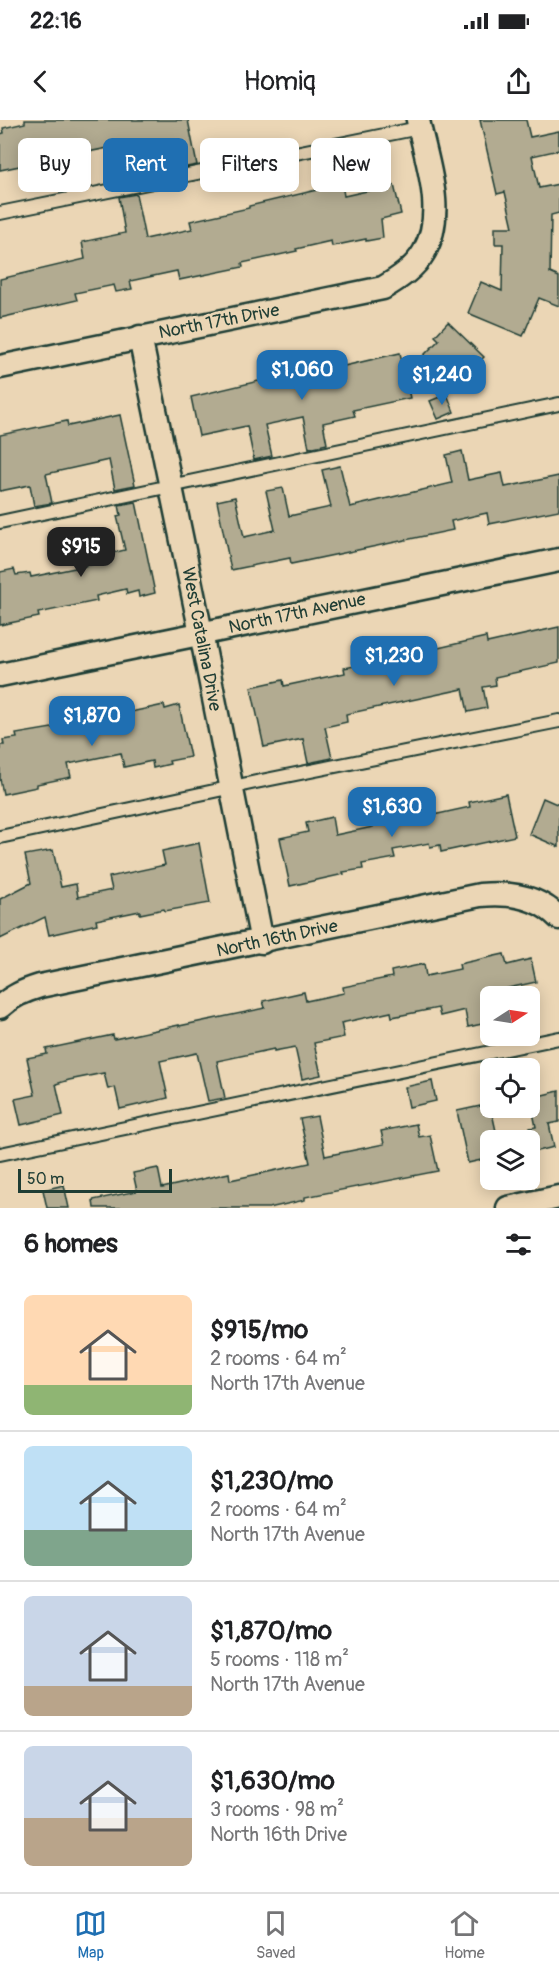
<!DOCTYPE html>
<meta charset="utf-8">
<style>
:root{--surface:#fff;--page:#f2f2f2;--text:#202124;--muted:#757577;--line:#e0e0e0;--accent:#1f6fb2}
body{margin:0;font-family:Pangolin,sans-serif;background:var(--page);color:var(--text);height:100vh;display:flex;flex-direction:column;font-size:22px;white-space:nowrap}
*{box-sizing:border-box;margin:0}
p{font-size:20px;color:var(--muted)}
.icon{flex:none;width:33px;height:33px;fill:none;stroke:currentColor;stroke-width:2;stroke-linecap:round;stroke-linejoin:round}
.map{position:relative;height:1088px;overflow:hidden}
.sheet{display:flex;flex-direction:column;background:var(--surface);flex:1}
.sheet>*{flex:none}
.banner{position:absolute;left:18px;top:18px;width:524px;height:54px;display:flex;gap:12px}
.needle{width:39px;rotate:78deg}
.buttons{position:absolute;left:480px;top:866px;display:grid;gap:12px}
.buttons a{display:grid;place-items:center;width:60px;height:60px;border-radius:9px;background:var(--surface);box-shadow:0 3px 15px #0003;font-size:30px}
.scale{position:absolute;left:18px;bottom:15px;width:154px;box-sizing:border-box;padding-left:6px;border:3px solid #1f3d34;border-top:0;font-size:16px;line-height:21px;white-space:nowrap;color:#1f3d34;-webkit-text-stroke:4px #ebd6b5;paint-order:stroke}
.price{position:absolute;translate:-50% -51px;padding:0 14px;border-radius:12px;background:var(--accent);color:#fff;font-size:20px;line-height:39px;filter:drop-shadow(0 2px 3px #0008)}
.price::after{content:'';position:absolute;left:50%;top:36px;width:18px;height:14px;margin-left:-9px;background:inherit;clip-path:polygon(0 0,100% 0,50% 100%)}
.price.current{background:#222;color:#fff}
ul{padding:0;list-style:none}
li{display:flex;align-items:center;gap:18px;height:150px;padding:0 24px}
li+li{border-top:2px solid var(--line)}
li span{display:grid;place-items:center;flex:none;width:168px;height:120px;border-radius:9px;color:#555}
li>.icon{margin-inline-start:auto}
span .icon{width:72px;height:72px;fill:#fffc;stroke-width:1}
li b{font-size:26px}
h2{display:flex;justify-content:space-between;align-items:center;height:72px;padding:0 24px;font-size:26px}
.pill{padding:0 21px;border-radius:9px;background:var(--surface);box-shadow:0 3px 15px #0003;font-size:21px;line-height:54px}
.pill.current{background:var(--accent);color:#fff}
.status{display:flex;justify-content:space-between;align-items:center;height:42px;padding:0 30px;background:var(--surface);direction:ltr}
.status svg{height:16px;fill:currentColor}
header{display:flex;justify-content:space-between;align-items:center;height:78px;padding:0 24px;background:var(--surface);font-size:27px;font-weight:600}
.tabs{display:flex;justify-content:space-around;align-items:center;height:84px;border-top:2px solid var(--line);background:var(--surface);font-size:16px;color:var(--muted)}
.tabs a{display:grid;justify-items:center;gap:3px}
.tabs .current{color:var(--accent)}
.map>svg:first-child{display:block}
.building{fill:#b2ab91;stroke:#1f3d34;stroke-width:1.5}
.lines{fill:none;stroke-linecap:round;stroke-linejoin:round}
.service-casing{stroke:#1f3d34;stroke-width:16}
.minor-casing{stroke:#1f3d34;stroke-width:27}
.service{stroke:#ebd6b5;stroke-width:12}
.minor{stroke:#ebd6b5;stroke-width:22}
.labels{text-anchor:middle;stroke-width:5;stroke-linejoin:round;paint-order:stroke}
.street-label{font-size:18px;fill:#1f3d34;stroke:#ebd6b5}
</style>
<div class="status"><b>22:16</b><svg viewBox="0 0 49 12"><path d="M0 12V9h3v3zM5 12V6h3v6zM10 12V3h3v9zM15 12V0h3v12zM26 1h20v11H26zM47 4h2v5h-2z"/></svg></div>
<header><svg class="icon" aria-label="back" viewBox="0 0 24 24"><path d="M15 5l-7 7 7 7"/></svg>Homiq<svg class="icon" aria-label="share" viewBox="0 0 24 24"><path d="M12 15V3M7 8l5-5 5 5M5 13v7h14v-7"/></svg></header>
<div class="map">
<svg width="559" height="1088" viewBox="0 0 559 1088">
<rect width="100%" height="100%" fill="#ebd6b5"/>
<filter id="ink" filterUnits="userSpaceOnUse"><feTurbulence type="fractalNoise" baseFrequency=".0167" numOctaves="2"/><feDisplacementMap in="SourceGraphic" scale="12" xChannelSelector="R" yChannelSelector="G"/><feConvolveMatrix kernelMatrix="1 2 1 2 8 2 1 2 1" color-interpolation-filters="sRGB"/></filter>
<g filter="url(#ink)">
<!-- building -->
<g class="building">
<path d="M25,0H188L197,45L115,61L108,28L0,50V14L4,13L3,8L25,3Z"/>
<path d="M480,0H526L530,17L559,11V30L532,36L539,68L559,64V93L551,95L550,153L559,157V186L539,178L523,216L468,193L481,162L502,171L503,124H495V107H513L505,72L497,74Z"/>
<path d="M342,64L344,76L394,65L401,94L381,99L383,118L366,121V119L332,126L331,121L296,129L297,131L242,143L243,147L179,160L177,151L130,161L132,169L116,172L114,165L75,173L77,180L0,198V159L85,139L82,122L125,113L119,77L136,74L145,119L192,109L190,101L249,88V86Z"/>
<path d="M448,202L484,237L473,248L466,241L447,260L423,236L439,220L435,216Z"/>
<path d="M400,233L410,278L353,290L355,296L323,303L327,324L309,328L303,297L265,305L272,336L254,340L247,306L199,316L191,277L288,254L291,266L329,257L326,244L343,240L344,246Z"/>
<path d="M447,274L454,292L438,299L430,281Z"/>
<path d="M120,295L135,365L115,369L109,340L46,354L52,383L34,386L30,365L0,371V315L67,301L68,306Z"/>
<path d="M462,331L468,360L502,353L505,367L559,356V390L489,404L487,393L451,401L453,410L291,444L290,438L231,450L217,381L235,377L244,417L275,410L266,371L283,368L289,396L331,387L322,350L340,346L350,387L452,363L446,335Z"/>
<path d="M136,382L155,473L139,477L138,471L127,474L126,469L96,476L97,481L38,493L39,497L0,505V452L14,449L16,455L30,453L31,457L109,441L108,434L125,430L117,396L121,395L119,385Z"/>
<path d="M559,507V543L495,557L496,565L483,567L487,588L468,592L463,569L346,594L347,602L325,607L332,638L308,643L303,619L264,627L251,567L283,560L284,566L345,553L344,548L385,540L387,548L427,540L425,531L486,517L487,523Z"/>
<path d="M164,585L165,589L179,585L190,637L169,641L170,644L153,648L152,641L124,647L121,633L68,644L71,657L37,664V667L3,674L0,659V625H4L3,620L17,618L16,614L58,607L57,605L86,598L88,608L122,600L121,594Z"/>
<path d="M506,674L515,716L441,732L440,725L430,727L429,723L393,730L395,738L362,744L363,749L343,752L344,754L290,766L280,718L308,712L306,703L332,697L335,715L373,707L370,692L412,684L415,699L470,687L469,682Z"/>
<path d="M543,678L559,685V727L529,714Z"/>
<path d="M199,723L210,783L165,791L164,789L140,794V791L96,800L97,804L49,815L45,797L0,819V779L31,763L25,735L53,730L61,767L76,764L78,777L112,770L109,757L165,745L162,731Z"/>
<path d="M504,834L507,845L531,839L536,862L481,874L487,903L468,907L465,890L440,896L438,888L392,897L391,892L341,903L344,917L314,923L321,955L302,959L295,927L274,931V929L217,941L225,978L208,981L197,933L160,941L168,978L120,989L115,967L108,969L104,953L69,960L56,964L63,995L21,1005L15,979L35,975L27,938L47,934L46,929L113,915L114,919L179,905V906L265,888L263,881L304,872L306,881L344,873L343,867L392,857L391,851L424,844L426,856L460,849L459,844Z"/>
<path d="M432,961L436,981L409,987L405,967Z"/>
<path d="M559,971V1002L549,1004L554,1027L530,1033V1008L536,1007L530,978Z"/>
<path d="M490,984L498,1020H490V1038L468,1043L457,991Z"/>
<path d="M317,996L325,1036L384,1024L381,1011L416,1004L419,1017L430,1015L438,1051L305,1077V1080L269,1088H94L93,1080L137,1071L133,1053L158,1048L162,1068L229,1053L230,1060L310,1043L300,999Z"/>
<path d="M64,1065L69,1088H47L43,1070Z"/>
</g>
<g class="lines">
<!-- service casing -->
<g class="service-casing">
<g id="service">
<path d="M0,93L419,8"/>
<path d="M0,402L559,284"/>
<path d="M0,717L256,662L559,601"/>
<path d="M0,1034L559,918"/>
</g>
</g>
<!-- minor casing -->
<g class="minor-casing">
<g id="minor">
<path d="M140,217L201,513L262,822"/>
<path d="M0,247L383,168C398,159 415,148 424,132C447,92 426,41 418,0"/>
<path d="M0,555L559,440"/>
<path d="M0,887C12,876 24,871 40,866L480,775C509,772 538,776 559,798"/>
<path d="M508,1088L559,1077"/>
</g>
</g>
<!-- service -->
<use href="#service" class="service"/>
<!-- minor -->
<use href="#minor" class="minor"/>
</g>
</g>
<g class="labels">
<!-- street labels -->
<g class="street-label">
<text transform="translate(219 201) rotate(-11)" y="6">North 17th Drive</text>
<text transform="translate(297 493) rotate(-12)" y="6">North 17th Avenue</text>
<text transform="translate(202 519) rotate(79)" y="6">West Catalina Drive</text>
<text transform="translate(277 818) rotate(-12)" y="6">North 16th Drive</text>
</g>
</g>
</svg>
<div class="buttons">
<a><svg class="needle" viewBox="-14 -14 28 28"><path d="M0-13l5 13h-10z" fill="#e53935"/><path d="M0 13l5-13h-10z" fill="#757577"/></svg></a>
<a><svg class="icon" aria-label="locate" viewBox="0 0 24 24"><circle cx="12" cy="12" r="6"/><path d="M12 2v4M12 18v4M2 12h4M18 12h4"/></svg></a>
<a><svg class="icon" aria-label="layers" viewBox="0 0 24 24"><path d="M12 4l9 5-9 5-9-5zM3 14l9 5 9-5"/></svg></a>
</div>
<div class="scale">50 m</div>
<b class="price" style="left:302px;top:281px">$1,060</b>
<b class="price" style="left:442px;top:286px">$1,240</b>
<b class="price current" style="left:81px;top:458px">$915</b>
<b class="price" style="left:394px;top:567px">$1,230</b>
<b class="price" style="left:92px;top:627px">$1,870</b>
<b class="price" style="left:392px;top:718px">$1,630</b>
<div class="banner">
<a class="pill">Buy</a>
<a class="pill current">Rent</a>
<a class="pill">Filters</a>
<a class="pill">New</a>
</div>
</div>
<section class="sheet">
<h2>6 homes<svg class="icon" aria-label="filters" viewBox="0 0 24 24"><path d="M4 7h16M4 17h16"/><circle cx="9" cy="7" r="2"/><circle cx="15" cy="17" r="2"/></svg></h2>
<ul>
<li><span style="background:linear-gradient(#ffd9b3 75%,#8fb573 0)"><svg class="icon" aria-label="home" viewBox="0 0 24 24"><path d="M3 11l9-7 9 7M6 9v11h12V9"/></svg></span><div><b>$915/mo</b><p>2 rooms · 64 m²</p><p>North 17th Avenue</p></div></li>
<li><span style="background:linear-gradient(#bfe0f5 70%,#7fa58c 0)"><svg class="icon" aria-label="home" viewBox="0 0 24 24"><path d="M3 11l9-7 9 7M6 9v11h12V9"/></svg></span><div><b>$1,230/mo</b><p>2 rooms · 64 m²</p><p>North 17th Avenue</p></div></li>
<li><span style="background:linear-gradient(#c9d6e8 75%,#b9a48a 0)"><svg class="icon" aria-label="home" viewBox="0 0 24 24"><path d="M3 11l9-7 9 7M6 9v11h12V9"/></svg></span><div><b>$1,870/mo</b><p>5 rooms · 118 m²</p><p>North 17th Avenue</p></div></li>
<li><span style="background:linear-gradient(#c9d6e8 60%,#b9a48a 0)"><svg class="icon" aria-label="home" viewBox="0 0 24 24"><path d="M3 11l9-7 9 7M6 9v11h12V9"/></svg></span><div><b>$1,630/mo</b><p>3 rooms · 98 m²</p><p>North 16th Drive</p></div></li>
</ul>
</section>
<nav class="tabs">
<a class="current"><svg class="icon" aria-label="map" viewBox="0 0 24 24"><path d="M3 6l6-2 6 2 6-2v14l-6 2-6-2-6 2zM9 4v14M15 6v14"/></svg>Map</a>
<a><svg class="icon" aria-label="saved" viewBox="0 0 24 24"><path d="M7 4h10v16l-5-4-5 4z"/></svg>Saved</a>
<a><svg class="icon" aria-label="home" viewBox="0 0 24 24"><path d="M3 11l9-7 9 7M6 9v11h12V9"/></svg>Home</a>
</nav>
